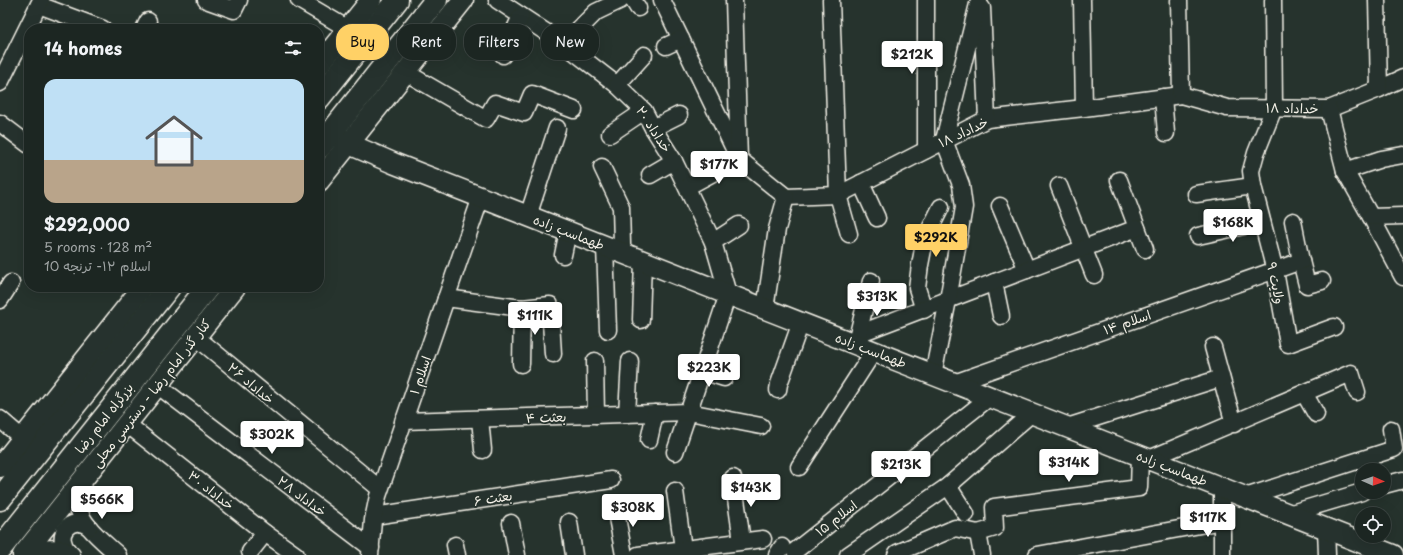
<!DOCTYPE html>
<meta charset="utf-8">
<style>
:root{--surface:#1c2622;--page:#29322f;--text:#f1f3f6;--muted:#a0a5a5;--line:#3a4340;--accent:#ffd166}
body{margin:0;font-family:"Playpen Sans","Playpen Sans Arabic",sans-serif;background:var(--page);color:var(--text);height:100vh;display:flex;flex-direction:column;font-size:15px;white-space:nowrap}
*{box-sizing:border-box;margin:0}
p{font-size:13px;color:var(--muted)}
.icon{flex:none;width:22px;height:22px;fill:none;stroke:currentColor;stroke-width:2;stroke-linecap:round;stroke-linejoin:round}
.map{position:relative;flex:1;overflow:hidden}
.drawer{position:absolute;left:24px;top:24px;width:300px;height:268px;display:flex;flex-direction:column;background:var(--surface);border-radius:16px;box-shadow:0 4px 16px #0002,0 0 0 1px var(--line)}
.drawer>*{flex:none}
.banner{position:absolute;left:336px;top:24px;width:380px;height:36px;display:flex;gap:8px}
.needle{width:26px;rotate:92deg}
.controls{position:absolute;left:1355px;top:463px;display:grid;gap:8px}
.controls a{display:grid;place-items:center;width:36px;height:36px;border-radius:50%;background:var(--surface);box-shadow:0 4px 16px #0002,0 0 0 1px var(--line);font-size:20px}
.price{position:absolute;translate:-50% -34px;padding:0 9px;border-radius:4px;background:#fff;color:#222;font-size:13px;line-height:26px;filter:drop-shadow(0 1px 2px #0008)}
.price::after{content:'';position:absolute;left:50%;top:24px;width:12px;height:9px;margin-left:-6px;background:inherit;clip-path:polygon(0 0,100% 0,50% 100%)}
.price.on{background:var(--accent);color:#111}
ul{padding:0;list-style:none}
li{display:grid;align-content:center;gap:8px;height:212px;padding:0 20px}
li span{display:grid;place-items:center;height:124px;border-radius:12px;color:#555}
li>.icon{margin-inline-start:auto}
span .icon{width:72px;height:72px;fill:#fffc;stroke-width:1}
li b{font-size:17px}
h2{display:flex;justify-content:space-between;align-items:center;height:48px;padding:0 20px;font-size:17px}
.pill{padding:0 14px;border-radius:16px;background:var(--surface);box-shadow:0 4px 16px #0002,0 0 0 1px var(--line);font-size:14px;line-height:36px}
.pill.on{background:var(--accent);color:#111}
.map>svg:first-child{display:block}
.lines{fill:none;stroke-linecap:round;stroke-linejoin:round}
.minor-casing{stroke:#f4f1e8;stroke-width:19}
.major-casing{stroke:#f4f1e8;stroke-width:23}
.highway-casing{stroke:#f4f1e8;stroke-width:25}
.minor{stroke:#26332d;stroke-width:16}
.major{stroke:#26332d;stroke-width:20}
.highway{stroke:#26332d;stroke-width:22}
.labels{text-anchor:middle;stroke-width:3.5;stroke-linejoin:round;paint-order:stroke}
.street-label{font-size:13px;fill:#f4f1e8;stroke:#26332d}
</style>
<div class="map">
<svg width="1403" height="555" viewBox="0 0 1403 555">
<rect width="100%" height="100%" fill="#26332d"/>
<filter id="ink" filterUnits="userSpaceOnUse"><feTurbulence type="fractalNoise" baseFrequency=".025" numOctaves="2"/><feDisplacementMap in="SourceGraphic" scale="8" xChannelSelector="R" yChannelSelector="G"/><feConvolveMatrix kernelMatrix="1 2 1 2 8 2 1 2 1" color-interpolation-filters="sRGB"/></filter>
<g filter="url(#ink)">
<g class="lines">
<!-- minor casing -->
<g class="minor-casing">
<g id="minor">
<path d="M206,0L234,10L239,0"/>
<path d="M299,0L348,29"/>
<path d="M497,0L564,44L617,85L644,111L653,128L674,161L713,242L728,294L675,452"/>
<path d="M633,0L638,8"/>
<path d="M662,0L739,159L786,197L838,195L987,119L1084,108L1181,95L1227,108L1329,109L1379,89L1403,78"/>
<path d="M831,0L838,195L849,234"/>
<path d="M1082,0L1084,108"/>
<path d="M1179,0L1181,95"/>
<path d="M1273,0L1274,108L1256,153L1251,171L1253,186L1275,271L1288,344L1334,327"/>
<path d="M1377,0L1379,89"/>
<path d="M39,5L103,29"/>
<path d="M982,8L987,119"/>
<path d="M144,29L148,21"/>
<path d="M564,44L596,12L621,0"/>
<path d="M666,46L681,39"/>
<path d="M503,55L521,16"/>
<path d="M405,72L486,119L495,103L524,113L532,94L574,110"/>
<path d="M0,83L41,0"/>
<path d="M617,85L644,55"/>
<path d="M1163,97L1166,133"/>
<path d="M1329,109L1345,171L1371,217L1403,277"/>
<path d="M0,123L29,145"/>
<path d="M653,128L679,115"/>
<path d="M610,134L644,111"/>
<path d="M926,150V0"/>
<path d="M602,167L621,207L622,244L620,252"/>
<path d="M1345,171L1381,159L1403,155"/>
<path d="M650,175L674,161"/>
<path d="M1119,180L1145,249"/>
<path d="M861,183L877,218"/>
<path d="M1059,186L1094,275"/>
<path d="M687,187L739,159L734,0"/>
<path d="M1196,194L1253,186"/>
<path d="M1000,206L1027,270"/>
<path d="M528,216L557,128"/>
<path d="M1371,217L1403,216"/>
<path d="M1293,221L1301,261L1307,285L1322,281"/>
<path d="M1198,236L1262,222"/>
<path d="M713,242L739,225"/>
<path d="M605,246L608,330"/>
<path d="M563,255L568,231"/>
<path d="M994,282L1001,316"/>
<path d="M446,298L522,308L550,305L553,354"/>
<path d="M0,300L11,283"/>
<path d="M765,309L777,229L786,197"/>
<path d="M924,310L917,288L920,265L925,239L941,207"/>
<path d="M641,320L643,261"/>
<path d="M858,334L1137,228"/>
<path d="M196,337L380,489"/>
<path d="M855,342L858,334L871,281"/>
<path d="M1213,347L1234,424"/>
<path d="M595,361L596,415"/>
<path d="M521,364L522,308"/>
<path d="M702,371L724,378"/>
<path d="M933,375L948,300L964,207L961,185L944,140L979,0"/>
<path d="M954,383L1301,261"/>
<path d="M157,385L371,548"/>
<path d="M778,390L779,384L801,322"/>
<path d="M1304,393L1316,414"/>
<path d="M627,414L630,361"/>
<path d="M0,419L22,438"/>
<path d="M480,419L483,450"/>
<path d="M403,421L689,412L761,426"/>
<path d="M127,424L265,533L296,555"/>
<path d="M1064,426H1070L1221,378"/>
<path d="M649,440L655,413"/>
<path d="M1149,459L1351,373L1357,392"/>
<path d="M799,467L874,351"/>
<path d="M733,478L742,541"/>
<path d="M79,485C78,491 76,498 77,504C81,525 103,541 118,555"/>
<path d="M1384,485L1403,480"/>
<path d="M948,486L966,514"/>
<path d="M1222,488V555"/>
<path d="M675,491L683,549"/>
<path d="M1243,496H1248L1394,449L1391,429"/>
<path d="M615,507L624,555"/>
<path d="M1288,514L1362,492"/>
<path d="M374,516L611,480"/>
<path d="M569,522L574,555"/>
<path d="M511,523L517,555"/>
<path d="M1326,529L1327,555"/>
<path d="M978,533L982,555"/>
<path d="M455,545L457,555"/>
<path d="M795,551L990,397"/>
<path d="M69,552C53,536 70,514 89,527"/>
<path d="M250,552L265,533"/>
<path d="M27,555C39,548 62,544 72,555"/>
<path d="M370,555L373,520L378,496L481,197"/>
<path d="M638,555L763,539"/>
<path d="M777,555L782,547"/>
<path d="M848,555L948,486L1032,413"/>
<path d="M896,555L897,553L955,528L978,533L995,528L994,507L1139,488L1140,456"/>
<path d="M1037,555L1222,521"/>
</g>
</g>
<!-- major casing -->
<g class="major-casing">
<g id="major">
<path d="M319,65L371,0"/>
<path d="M332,132L349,144L393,163L1393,555"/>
<path d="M319,181L463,0"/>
<path d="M0,467L143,287"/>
<path d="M23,555L235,287"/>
</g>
</g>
<!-- highway casing -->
<g class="highway-casing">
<g id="highway">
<path d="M319,98L397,0"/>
<path d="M319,148L436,0"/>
<path d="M0,499L169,287"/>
<path d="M0,549L208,287"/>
</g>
</g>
<!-- minor -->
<use href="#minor" class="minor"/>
<!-- major -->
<use href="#major" class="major"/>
<!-- highway -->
<use href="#highway" class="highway"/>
</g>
</g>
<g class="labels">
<!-- street labels -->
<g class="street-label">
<text transform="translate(1292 108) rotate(1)" y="5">خداداد ۱۸</text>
<text transform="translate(654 129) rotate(57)" y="5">خداداد ۲۰</text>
<text transform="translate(963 132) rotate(-25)" y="5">خداداد ۱۸</text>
<text transform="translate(569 232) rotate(21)" y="5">طهماسب زاده</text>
<text transform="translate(1276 283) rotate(78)" y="5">ولایت ۹</text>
<text transform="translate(1127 322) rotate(-19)" y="5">اسلام ۱۴</text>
<text transform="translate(871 350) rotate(21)" y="5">طهماسب زاده</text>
<text transform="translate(420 375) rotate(-71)" y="5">اسلام ۱</text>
<text transform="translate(251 383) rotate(40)" y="5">خداداد ۲۶</text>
<text transform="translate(151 393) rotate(-52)" y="5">کنار گذر امام رضا - دسترسی محلی</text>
<text transform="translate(546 417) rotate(-2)" y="5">بعثت ۴</text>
<text transform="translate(104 418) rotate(-52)" y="5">بزرگراه امام رضا</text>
<text transform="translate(1172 468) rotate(21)" y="5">طهماسب زاده</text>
<text transform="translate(211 490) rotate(38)" y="5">خداداد ۳۰</text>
<text transform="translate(302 496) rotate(37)" y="5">خداداد ۲۸</text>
<text transform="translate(493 498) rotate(-9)" y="5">بعثت ۶</text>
<text transform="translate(836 518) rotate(-38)" y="5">اسلام ۱۵</text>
</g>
</g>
</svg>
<div class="controls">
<a><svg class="needle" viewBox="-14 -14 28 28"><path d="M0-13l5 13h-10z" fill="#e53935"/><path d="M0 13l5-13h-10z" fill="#a0a5a5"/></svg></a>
<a><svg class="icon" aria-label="locate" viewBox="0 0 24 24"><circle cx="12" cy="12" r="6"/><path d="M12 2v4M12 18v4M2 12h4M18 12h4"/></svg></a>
</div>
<b class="price" style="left:912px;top:75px">$212K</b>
<b class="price" style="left:719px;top:185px">$177K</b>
<b class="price" style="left:1233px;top:243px">$168K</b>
<b class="price on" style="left:936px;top:258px">$292K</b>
<b class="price" style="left:877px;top:317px">$313K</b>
<b class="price" style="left:535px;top:336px">$111K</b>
<b class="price" style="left:709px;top:388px">$223K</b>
<b class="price" style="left:272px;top:455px">$302K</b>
<b class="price" style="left:1069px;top:483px">$314K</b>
<b class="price" style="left:901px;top:485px">$213K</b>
<b class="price" style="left:751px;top:508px">$143K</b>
<b class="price" style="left:102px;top:520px">$566K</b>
<b class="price" style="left:633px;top:528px">$308K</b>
<b class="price" style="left:1208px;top:538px">$117K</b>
<div class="banner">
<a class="pill on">Buy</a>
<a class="pill">Rent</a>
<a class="pill">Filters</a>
<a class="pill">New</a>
</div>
<section class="drawer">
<h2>14 homes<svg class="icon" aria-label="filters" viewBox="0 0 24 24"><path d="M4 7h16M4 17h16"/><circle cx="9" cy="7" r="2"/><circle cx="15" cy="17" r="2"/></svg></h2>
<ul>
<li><span style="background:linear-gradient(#bfe0f5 65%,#b9a48a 0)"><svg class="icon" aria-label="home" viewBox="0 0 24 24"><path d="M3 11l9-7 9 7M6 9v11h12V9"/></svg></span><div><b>$292,000</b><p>5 rooms · 128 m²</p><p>اسلام ۱۲- ترنجه 10</p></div></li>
</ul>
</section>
</div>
